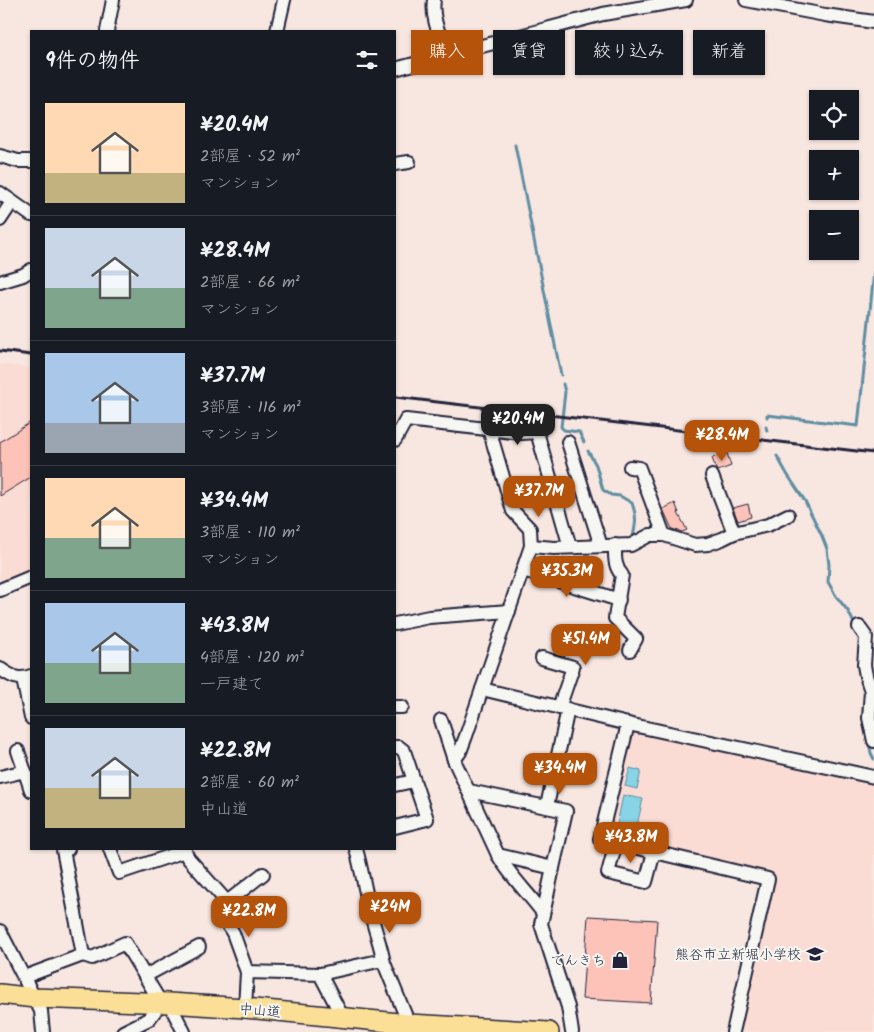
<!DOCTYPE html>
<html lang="ja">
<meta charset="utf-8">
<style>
:root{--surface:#171b24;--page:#242831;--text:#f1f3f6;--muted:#9ea1a6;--line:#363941;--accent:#b45309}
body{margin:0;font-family:Kalam,"Klee One",sans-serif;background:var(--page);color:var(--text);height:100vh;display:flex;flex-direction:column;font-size:19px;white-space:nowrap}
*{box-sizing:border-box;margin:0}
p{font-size:16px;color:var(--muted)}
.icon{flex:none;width:28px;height:28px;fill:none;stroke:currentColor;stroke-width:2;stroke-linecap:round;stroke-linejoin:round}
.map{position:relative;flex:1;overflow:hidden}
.side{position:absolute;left:30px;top:30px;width:366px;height:820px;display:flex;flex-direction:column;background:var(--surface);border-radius:0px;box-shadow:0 1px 4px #0004}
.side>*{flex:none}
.hud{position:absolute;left:411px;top:30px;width:388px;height:45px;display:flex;gap:10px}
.buttons{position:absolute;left:809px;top:90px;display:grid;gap:10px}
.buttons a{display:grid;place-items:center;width:50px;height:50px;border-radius:0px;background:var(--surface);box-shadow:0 1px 4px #0004;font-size:25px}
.price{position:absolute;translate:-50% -42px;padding:0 11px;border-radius:10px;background:var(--accent);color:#fff;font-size:16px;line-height:32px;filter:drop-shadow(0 1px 2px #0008)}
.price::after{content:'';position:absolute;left:50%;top:30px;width:15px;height:11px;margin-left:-8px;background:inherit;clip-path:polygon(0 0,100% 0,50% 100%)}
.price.on{background:#222;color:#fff}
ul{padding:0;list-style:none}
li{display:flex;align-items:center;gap:15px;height:125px;padding:0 15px}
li+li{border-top:1px solid var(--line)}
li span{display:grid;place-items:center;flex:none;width:140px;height:100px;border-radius:0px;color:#555}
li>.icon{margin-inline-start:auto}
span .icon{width:60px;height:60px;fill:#fffc;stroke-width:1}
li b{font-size:21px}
h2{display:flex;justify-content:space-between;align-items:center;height:60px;padding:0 15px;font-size:21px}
.chip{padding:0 18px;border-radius:0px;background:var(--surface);box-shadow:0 1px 4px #0004;font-size:18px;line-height:45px}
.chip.on{background:var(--accent);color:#fff}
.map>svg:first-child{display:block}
.built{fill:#fadcd5}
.water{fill:#87d4e6;stroke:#5f8da2}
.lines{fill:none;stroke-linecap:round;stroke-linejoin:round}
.stream{stroke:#5f8da2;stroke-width:3}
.building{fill:#fec3b8;stroke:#22223b}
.minor-casing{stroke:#22223b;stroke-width:16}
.highway-casing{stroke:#22223b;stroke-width:22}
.minor{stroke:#f6f6f2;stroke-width:12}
.highway{stroke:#fbdf96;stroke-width:19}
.rail{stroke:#22223b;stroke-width:3}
.labels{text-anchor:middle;stroke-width:4;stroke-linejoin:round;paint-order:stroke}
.poi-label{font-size:14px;fill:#22223b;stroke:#f6f6f2;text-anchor:end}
.street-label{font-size:14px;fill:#22223b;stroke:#f6f6f2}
</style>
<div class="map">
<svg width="874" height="1032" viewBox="0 0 874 1032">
<rect width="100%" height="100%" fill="#f8e7e1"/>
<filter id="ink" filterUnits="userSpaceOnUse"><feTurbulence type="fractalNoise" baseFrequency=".02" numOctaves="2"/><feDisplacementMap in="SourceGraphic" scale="10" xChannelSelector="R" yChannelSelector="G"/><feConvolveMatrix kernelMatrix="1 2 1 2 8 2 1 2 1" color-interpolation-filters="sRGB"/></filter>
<g filter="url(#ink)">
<!-- built -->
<g class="built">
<path d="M0,364L31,368V573L0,587Z"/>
<path d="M632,731L874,784V1032H756L739,1030L775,878L607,833Z"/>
</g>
<!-- water -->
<g class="water">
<path d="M630,768L641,771L637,789L625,786Z"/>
<path d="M623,795L643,799L635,834L616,830Z"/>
</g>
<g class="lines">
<!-- stream -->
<g class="stream">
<path d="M515,145L561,375"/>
<path d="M563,384L565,392L561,427L564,430L579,432L584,442"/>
<path d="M767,417V415L858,426L874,272"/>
<path d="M766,427L767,431"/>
<path d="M588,451L596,465L603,490L611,495L620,496L632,503C637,517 636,523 633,537"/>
<path d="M777,456L787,474L805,501L822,536L827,549L829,565L828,582L836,596L848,611L856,627"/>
<path d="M869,743L871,753L874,759"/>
</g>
</g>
<!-- building -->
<g class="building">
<path d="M31,422V477L0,496V442Z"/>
<path d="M727,453L731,466L718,471L716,469L712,458Z"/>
<path d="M675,503L679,513H678L687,530L682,532L672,529L663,509Z"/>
<path d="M748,504L751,517L738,521L733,508Z"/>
<path d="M588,916L657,920L651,1003L582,999Z"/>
</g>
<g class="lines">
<!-- minor casing -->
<g class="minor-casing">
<g id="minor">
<path d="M434,0C431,19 441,37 447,55"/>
<path d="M746,0L825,15L874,22"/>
<path d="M107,31L113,0"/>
<path d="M277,31L284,0"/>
<path d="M395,69L603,14L686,0"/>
<path d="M0,156L18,161H31"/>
<path d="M395,164L409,162"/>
<path d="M0,193L31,215"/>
<path d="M0,220L12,202"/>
<path d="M0,282L23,275L31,270"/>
<path d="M489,429L513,511L530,529L531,546L466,736L460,752L454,760L498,855C510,876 529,894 543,913"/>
<path d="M395,440L406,420L522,433L537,432L570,547"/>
<path d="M568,442L601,546"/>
<path d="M630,467L639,468L664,535"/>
<path d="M712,476L734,533"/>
<path d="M615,545C615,557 614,566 622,575L615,618L636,639L630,650"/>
<path d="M531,546L554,548L631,545L650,535H664L695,545L708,544L722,539L734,533L768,525L788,515"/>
<path d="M523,570L619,600"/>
<path d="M0,590L31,577"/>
<path d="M395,624L429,617L509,611"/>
<path d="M859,627L866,637L864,665L866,676L871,691L869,718L874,741"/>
<path d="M542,658L573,667L559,708"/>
<path d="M0,669C12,676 17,681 31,676"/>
<path d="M23,679L31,718"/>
<path d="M482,689L628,724L874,777"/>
<path d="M395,707H402"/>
<path d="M441,720L454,760"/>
<path d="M628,724L600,839L768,879L733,1032"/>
<path d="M395,747H399L404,751L427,819L395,827"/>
<path d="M18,751L31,790"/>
<path d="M0,777L25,771"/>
<path d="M395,785L414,781"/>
<path d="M469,791L566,811L553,868"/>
<path d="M547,806L568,709"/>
<path d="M616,843L608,873L646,882L654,852"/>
<path d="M110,849L119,873L185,851"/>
<path d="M184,849L188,858L227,902"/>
<path d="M356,849C362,870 365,892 371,914C375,931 381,946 384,963L409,1024"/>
<path d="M498,855L553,868L541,924L568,1007L572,1032"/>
<path d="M0,931L41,1011L43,1032"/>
<path d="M83,955L92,958L125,943L161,1003L149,1019L123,1032"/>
<path d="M247,972L320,974L343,1018"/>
<path d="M320,974L383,960"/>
<path d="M145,976L199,947"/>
<path d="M24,977L83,955L63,850L68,849"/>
<path d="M169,1003L184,1032"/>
<path d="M245,1008L247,972L233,933L218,909L263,874"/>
</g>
</g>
<!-- highway casing -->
<g class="highway-casing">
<path id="highway" d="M0,994L35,998L169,1003L245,1008L409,1024L549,1032"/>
</g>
<!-- minor -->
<use href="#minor" class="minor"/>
<!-- highway -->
<use href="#highway" class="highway"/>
<!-- rail -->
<g class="rail">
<path d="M0,351L31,355"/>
<path d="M395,397L874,453"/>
</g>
</g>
</g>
<!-- icons -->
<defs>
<g id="school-bare" transform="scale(1.35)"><path d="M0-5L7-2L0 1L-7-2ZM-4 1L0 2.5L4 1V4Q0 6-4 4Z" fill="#22223b" stroke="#f6f6f2" stroke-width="2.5" paint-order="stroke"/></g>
<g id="shop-bare" transform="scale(1.35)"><path d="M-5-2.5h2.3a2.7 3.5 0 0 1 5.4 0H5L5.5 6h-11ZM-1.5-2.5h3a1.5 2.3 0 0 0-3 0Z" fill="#22223b" stroke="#f6f6f2" stroke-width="2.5" paint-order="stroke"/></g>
</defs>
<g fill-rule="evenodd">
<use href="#school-bare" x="815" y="954"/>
<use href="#shop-bare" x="620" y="960"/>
</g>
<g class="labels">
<!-- poi labels -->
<g class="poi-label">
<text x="801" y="959">熊谷市立新堀小学校</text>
<text x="606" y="965">でんきち</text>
</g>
<!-- street labels -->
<g class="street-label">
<text transform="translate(260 1010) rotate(5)" y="5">中山道</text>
</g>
</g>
</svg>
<div class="buttons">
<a><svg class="icon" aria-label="locate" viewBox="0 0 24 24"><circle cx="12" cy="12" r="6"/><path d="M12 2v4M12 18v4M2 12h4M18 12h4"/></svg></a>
<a>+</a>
<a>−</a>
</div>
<b class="price on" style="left:518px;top:446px">¥20.4M</b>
<b class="price" style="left:722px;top:462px">¥28.4M</b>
<b class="price" style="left:539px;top:518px">¥37.7M</b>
<b class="price" style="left:567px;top:598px">¥35.3M</b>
<b class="price" style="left:586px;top:666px">¥51.4M</b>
<b class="price" style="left:560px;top:795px">¥34.4M</b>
<b class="price" style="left:631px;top:864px">¥43.8M</b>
<b class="price" style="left:390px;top:934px">¥24M</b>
<b class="price" style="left:249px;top:938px">¥22.8M</b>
<div class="hud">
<a class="chip on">購入</a>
<a class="chip">賃貸</a>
<a class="chip">絞り込み</a>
<a class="chip">新着</a>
</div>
<section class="side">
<h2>9件の物件<svg class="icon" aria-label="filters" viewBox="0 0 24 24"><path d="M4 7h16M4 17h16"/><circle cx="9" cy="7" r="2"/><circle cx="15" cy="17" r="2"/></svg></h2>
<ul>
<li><span style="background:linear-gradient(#ffd9b3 70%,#c2b280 0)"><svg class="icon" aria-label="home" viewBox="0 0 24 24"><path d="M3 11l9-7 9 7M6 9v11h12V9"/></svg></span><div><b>¥20.4M</b><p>2部屋 · 52 m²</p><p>マンション</p></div></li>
<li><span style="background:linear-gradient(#c9d6e8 60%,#7fa58c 0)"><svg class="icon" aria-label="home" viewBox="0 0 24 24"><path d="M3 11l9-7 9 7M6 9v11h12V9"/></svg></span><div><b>¥28.4M</b><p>2部屋 · 66 m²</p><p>マンション</p></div></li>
<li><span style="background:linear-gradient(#a9c7e8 70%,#9aa5b1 0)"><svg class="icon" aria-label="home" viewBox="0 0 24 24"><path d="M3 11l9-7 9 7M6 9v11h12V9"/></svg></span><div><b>¥37.7M</b><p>3部屋 · 116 m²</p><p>マンション</p></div></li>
<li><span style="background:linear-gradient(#ffd9b3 60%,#7fa58c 0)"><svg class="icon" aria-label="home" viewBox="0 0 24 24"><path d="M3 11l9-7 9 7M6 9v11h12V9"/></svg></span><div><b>¥34.4M</b><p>3部屋 · 110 m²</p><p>マンション</p></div></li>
<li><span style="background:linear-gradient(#a9c7e8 60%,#7fa58c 0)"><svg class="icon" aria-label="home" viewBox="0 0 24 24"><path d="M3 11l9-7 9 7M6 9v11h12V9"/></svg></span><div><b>¥43.8M</b><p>4部屋 · 120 m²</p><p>一戸建て</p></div></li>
<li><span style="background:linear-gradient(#c9d6e8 60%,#c2b280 0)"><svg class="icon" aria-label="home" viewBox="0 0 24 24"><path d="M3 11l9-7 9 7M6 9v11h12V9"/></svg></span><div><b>¥22.8M</b><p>2部屋 · 60 m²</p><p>中山道</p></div></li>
</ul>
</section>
</div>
